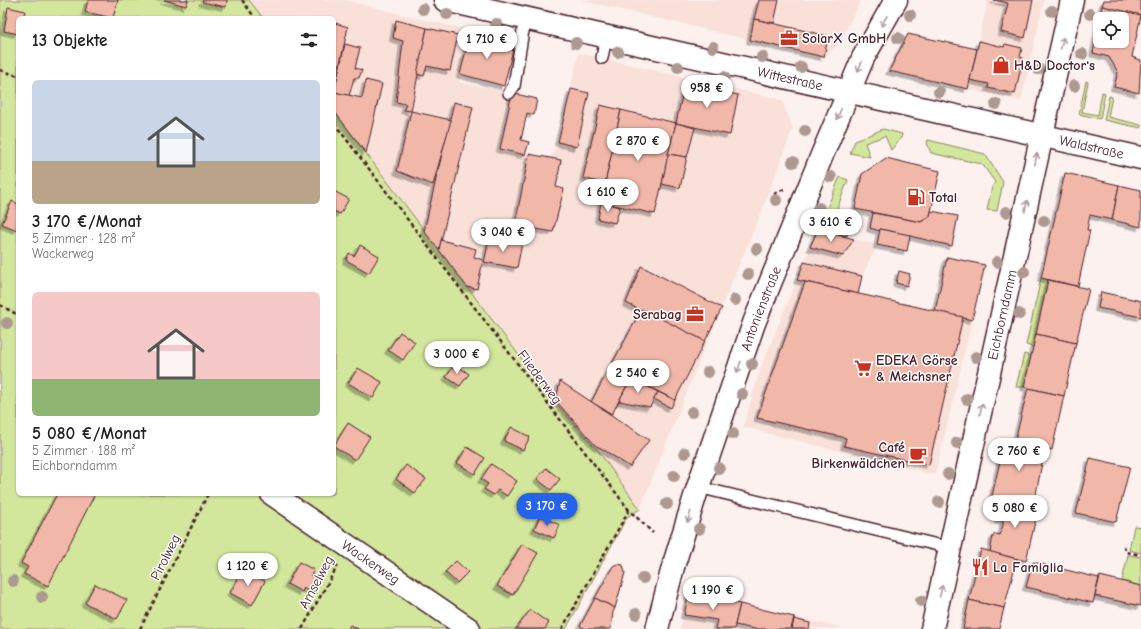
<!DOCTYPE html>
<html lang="de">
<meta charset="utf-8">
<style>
:root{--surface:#fff;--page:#f2f2f2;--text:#222;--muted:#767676;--accent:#2563eb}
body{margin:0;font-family:"Comic Neue",sans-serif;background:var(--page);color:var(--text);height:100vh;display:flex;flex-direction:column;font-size:15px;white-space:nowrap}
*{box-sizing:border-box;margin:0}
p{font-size:13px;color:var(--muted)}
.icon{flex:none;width:22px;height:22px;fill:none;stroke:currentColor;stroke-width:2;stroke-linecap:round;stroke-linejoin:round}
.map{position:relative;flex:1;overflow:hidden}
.drawer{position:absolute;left:16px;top:16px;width:320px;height:480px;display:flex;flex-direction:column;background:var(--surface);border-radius:6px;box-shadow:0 1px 3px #0004}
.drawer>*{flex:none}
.tools{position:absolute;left:1093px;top:12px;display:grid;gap:8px}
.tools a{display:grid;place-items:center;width:36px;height:36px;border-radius:6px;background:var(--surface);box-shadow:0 1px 3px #0004;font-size:20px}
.price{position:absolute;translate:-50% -34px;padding:0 9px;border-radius:14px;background:#fff;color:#222;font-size:13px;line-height:26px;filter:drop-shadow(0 1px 2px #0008)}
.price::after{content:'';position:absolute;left:50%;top:24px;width:12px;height:9px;margin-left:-6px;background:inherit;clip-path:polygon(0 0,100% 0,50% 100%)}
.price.active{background:var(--accent);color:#fff}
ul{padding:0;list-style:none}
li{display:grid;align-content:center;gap:8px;height:212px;padding:0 16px}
li span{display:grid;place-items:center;height:124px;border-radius:6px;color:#555}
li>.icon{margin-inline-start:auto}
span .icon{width:72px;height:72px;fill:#fffc;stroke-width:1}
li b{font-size:17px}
h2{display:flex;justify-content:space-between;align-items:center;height:48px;padding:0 16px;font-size:17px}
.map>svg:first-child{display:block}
.built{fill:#f9e0d9}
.green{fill:#d2e79b;stroke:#8e8363}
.building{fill:#f1b8a9;stroke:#4a1f2b;filter:url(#shadow)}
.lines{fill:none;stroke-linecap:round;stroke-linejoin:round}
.service-casing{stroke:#4a1f2b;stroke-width:14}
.minor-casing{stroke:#4a1f2b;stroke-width:25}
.secondary-casing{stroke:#4a1f2b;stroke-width:25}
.path{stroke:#4a1f2b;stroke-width:2.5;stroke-dasharray:4 3;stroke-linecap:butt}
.service{stroke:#fff;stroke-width:11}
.minor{stroke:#fff;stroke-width:22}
.secondary{stroke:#fff;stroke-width:22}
.tree{fill:#ad9992}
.oneway{stroke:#ae9aa0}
.labels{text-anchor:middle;stroke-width:3;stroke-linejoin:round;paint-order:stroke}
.poi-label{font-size:14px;font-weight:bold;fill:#4a1f2b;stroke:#fff;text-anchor:start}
.street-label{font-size:14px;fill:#4a1f2b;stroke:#fff}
</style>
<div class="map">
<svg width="1141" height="629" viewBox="0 0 1141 629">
<defs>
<filter id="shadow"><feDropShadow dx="-3.5" dy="3.5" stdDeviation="0" flood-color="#0004"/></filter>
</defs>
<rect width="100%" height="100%" fill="#fcf1ee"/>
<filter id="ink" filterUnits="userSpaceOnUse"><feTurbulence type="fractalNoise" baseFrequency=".025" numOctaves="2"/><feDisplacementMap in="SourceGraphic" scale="8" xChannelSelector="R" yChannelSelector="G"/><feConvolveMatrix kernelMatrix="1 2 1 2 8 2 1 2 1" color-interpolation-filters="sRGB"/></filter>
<g filter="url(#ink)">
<!-- built -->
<g class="built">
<path d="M249,0H344L428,21L461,28H473L459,82L512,93L500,149L525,155L529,154L551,158L558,142L579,53L782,100L793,128L763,208L708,339L640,509L599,452L552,399L334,111V18H263Z"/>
<path d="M580,0H861L838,45L824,57Z"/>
<path d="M988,0H1044L1021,101L968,89Z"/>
<path d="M818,229L877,245L862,276L858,294L972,320L935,475L743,427L761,367Z"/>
<path d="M740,604L734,629H680L684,615Z"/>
<path d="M794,617L842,628L791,629Z"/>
</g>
<!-- green -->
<g class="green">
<path d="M0,0H249L263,18H18V494H334V111L552,399L599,452L640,509L627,517L566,629H0Z"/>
<path d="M1086,81L1088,82L1082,112L1098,115L1102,92L1105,93L1100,119L1079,114Z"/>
<path d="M1109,96L1112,97L1108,117L1141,125V128L1104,120Z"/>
<path d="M883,129L902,134L901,138L891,150L885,136L865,143L870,157L850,153L855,141Z"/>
<path d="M928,140L985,154L1003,182L997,211L987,210L992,187L995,182L982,164L931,153L927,143Z"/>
<path d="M840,177L848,180L828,232L818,229Z"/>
<path d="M1041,278L1048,280L1033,347L1026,345Z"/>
<path d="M1024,354L1031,356L1024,387H1016Z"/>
<path d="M1134,526L1141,527V553L1129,550Z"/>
<path d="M1128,555L1141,557V586L1122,581Z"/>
</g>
<!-- building -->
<g class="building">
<path d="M88,0H118L113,18L85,12Z"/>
<path d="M164,0H188L186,6Z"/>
<path d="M203,0H227L226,7L202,2Z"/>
<path d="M759,0H779L774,23L754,19Z"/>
<path d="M994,0H1033L1025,38L1001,32L1008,3Z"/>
<path d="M1104,0H1141V15L1102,6Z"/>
<path d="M1102,6L1141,15L1132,57L1141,60L1139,93L1114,87L1118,72L1109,57L1093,53L1100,19V41H1122V19H1100Z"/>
<path d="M8,7L25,11L23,18H18V34L4,31Z"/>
<path d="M754,19L828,36L824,57L750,40Z"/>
<path d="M396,20L427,28L411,111L404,110L406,104L396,102L403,41L393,38Z"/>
<path d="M335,23L348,27L334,91V27Z"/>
<path d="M427,28L458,35L450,71L427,66L424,76L417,74Z"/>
<path d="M908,34L977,49L968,89L889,71Z"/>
<path d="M470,35L514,45L504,86L460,74Z"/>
<path d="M979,41L1004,47L1005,44L1022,48L1020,57L1023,58L1015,94L988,88L989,84L970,80Z"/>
<path d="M345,44L360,48L355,68L362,70L359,78H354L349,96L334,92Z"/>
<path d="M366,80L382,84L366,153L334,111V92L362,98Z"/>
<path d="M685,83L738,95L730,135L676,123Z"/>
<path d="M571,89L589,93L577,147L558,142Z"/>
<path d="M512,93L537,99L534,115L527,113L521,140L529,142L525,155L500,149Z"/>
<path d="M454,102L473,107L439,250L424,231Z"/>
<path d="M600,105L621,110L605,184L583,178Z"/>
<path d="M621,110L676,123L655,214L601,202Z"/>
<path d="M411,111L451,120L433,185L397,171Z"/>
<path d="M676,123L695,128L687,157L668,154Z"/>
<path d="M529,154L561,160L556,187L564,189L553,232L515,225Z"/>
<path d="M668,154L687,157L680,188L662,184Z"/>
<path d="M886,158L940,171L930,216L921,222L855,209L862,174Z"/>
<path d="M1065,173L1119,185L1112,220L1090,215L1087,230H1090L1078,286L1041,278Z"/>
<path d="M1119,185L1141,190V227L1112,220Z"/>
<path d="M334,191L349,199L340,214L334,211Z"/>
<path d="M12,201L18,204L17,230L2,224Z"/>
<path d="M601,202L620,207L615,223L598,219Z"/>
<path d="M931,211L958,216L952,246L880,229V231L870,228L873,213L921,222L930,216Z"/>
<path d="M832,225L848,228L847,236L830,232Z"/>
<path d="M818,229L828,232L854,239L843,256L810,247Z"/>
<path d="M880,229L910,235L907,251L877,245Z"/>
<path d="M490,237L522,243L517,268L484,262Z"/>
<path d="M441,240L476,249L474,257L483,260L477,289L467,287L439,250Z"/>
<path d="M360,245L379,256L369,273L346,260L349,253L354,256Z"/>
<path d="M947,257L985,265L972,320L935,311Z"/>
<path d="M804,262L862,276L858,294L797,280Z"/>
<path d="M641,266L722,308L705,341L626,303Z"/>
<path d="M899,271L910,274L907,286L896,283Z"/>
<path d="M1048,280L1089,289L1076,343L1036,334Z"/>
<path d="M805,282L963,317L929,465L844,446L846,438L757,418Z"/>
<path d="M1101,292L1141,301V317L1098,308Z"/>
<path d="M642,309L705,341L675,400L631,378L612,414L591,402Z"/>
<path d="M400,332L415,342L403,360L388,350Z"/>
<path d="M1036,334L1076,343L1064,396L1024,387Z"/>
<path d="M455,364L469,374L460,386L446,377Z"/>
<path d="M358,368L382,382L373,398L348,383Z"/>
<path d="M631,378L658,392L650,407L619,401Z"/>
<path d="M560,381L649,440L630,467L601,448L596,446L556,401Z"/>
<path d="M1028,388L1064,396L1052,450L1015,441Z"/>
<path d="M658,392L675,400L671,408L654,399Z"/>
<path d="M348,423L370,437L355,460L334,446Z"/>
<path d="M511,427L530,437L523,450L504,441Z"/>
<path d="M1005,439L1045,448L1034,504L992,496Z"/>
<path d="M467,447L485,458L475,474L457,463Z"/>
<path d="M1090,458L1130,467L1116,522L1076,513Z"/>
<path d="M491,464L517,481L507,496L498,490L494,495L484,489L488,484L481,479Z"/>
<path d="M406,465L426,479L415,493L396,479Z"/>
<path d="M546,468L560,479L551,490L537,479Z"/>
<path d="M57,494H95L48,586L24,574L28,567L21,563Z"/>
<path d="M1002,498L1039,505L1026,561L990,552L993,536L995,534L1000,535L1003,525V521L998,520L997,516Z"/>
<path d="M540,516L560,525L554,538L534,529Z"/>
<path d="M522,544L538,553L513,595L497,586Z"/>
<path d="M981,549L1017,559L1004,608L969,600Z"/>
<path d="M456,561L468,572L457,583L445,572Z"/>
<path d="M299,562L314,570L311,576L316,579L310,591L304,588L302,592L287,584Z"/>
<path d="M1033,562L1099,578L1093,603L1026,587Z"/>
<path d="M617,564L623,565L625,573L615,608L595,598L613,566Z"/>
<path d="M243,570L265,581L252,605L230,593Z"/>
<path d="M1100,576L1141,586V606L1095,596Z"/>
<path d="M95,584L127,600L117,619L85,603Z"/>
<path d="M689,593L740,604L734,629H715L717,620L684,615Z"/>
<path d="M595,598L615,608L613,612L611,629H586L580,626Z"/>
<path d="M969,600L1004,608L999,629H963Z"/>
<path d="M740,604L794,617L791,629H755L735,625Z"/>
<path d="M530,610L549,623L545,629H516Z"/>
<path d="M794,619L810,623L809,629H792Z"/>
<path d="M350,625L358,629H348Z"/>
</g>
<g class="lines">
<!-- service casing -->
<g class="service-casing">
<g id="service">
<path d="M602,58L606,37"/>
<path d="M509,93L514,86L525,18"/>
<path d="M698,487L950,548"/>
</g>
</g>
<!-- minor casing -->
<g class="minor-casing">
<g id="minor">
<path id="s1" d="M272,494L469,629"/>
</g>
</g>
<!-- secondary casing -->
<g class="secondary-casing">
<g id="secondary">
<path id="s2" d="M445,0L1141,158"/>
<path id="s3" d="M657,629L673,567L698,487L754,323L822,155L855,77L863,58L896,0"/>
<path id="s4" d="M932,629L1072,0"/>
</g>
</g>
<!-- path -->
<g class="path">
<path d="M242,0L255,18"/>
<path d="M0,70L18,76"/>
<path d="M334,123L629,510L653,533"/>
<path d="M774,194L784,189"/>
<path d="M0,305L18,315"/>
<path d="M1124,546L1126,552L1141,555"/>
<path d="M140,629L208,494"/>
<path d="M302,629L338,565"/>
<path d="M562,629L629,510"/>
</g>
<!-- service -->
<use href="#service" class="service"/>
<!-- minor -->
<use href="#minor" class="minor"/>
<!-- secondary -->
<use href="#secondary" class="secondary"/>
</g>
<!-- trees -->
<g class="tree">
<circle cx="423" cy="9" r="6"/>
<circle cx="1052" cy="11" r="6"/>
<circle cx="447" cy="14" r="6"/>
<circle cx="1090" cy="14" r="6"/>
<circle cx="910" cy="15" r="6"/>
<circle cx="496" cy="24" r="6"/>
<circle cx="898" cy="38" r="6"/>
<circle cx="576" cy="43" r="6"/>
<circle cx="713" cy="47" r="6"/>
<circle cx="618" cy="52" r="6"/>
<circle cx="1082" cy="54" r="6"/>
<circle cx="762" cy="57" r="6"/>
<circle cx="678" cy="67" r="6"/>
<circle cx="801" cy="67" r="6"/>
<circle cx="1038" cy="69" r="6"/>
<circle cx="724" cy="77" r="6"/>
<circle cx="1074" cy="86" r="6"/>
<circle cx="939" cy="92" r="6"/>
<circle cx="996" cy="104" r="6"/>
<circle cx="805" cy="131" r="6"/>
<circle cx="793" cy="162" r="6"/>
<circle cx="831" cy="177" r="6"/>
<circle cx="776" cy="200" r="6"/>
<circle cx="819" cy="208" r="6"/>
<circle cx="1006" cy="212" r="6"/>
<circle cx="1044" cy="221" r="6"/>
<circle cx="757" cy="249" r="6"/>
<circle cx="997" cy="262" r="6"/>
<circle cx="1024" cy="272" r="6"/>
<circle cx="748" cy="274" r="6"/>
<circle cx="735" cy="300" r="6"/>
<circle cx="1019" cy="314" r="6"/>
<circle cx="7" cy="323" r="6"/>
<circle cx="976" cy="357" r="6"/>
<circle cx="752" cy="364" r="6"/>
<circle cx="708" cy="372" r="6"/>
<circle cx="742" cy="394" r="6"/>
<circle cx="967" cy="399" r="6"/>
<circle cx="692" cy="412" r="6"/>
<circle cx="733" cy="434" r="6"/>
<circle cx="957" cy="443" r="6"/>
<circle cx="685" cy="453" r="6"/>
<circle cx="719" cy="468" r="6"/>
<circle cx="948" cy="474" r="6"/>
<circle cx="674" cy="476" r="6"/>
<circle cx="939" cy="502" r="6"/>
<circle cx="667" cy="504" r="6"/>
<circle cx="699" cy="529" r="6"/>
<circle cx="643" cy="578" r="6"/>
<circle cx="13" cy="581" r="6"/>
<circle cx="42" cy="597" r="6"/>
<circle cx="921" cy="601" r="6"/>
<circle cx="636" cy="614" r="6"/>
</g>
<!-- one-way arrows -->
<defs><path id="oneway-shaft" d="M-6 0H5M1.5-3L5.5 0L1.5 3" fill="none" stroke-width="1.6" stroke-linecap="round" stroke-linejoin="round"/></defs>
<g class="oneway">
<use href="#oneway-shaft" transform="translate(884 21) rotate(119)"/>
<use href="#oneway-shaft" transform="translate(1062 43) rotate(-77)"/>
<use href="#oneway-shaft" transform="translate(860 66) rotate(114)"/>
<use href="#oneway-shaft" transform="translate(839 114) rotate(113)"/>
<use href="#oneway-shaft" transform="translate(1036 159) rotate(-78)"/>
<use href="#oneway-shaft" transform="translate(1026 206) rotate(-78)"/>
<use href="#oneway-shaft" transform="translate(739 367) rotate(109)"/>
<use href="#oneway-shaft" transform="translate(981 409) rotate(-78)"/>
<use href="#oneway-shaft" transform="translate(689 517) rotate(107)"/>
<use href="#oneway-shaft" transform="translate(941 591) rotate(-77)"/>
</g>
</g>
<!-- icons -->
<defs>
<g id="office-bare" transform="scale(1.38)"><path d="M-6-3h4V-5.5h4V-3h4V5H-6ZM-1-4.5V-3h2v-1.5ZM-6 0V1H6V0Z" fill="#c8321e" stroke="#fff" stroke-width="2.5" paint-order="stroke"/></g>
<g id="shop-bare" transform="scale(1.38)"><path d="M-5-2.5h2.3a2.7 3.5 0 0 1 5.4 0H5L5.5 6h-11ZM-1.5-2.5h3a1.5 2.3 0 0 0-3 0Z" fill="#c8321e" stroke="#fff" stroke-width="2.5" paint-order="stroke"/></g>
<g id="fuel-bare" transform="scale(1.38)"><path d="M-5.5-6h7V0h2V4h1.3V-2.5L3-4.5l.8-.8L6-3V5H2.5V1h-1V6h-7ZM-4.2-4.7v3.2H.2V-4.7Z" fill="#c8321e" stroke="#fff" stroke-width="2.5" paint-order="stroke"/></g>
<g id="supermarket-bare" transform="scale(1.38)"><path d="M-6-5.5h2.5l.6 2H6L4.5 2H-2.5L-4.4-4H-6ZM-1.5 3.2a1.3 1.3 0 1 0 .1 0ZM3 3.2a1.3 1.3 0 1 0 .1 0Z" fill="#c8321e" stroke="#fff" stroke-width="2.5" paint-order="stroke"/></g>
<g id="cafe-bare" transform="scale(1.38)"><path d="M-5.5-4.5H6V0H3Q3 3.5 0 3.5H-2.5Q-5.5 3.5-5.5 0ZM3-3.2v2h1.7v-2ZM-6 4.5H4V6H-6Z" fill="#c8321e" stroke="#fff" stroke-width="2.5" paint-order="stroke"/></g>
<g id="restaurant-bare" transform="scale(1.38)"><path d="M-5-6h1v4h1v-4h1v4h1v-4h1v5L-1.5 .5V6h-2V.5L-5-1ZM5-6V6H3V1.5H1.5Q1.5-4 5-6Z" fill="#c8321e" stroke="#fff" stroke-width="2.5" paint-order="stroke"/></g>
</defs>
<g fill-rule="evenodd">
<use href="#office-bare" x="789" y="38"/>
<use href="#shop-bare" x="1001" y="65"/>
<use href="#fuel-bare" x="916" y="197"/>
<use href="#office-bare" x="695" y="314"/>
<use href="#supermarket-bare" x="863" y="368"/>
<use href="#cafe-bare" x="918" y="455"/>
<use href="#restaurant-bare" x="980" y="567"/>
</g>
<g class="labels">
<!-- poi labels -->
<g class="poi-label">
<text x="802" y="43">SolarX GmbH</text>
<text x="1014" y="70">H&amp;D Doctor's</text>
<text x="929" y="202">Total</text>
<text x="682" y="319" text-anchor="end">Serabag</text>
<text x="876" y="365">EDEKA Görse<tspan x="876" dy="16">&amp; Meichsner</tspan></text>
<text x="905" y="452" text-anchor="end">Café<tspan x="905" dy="16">Birkenwäldchen</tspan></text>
<text x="993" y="572">La Famiglia</text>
</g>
<!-- street labels -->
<g class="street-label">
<text dy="5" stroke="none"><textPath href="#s2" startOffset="354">Wittestraße</textPath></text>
<text dy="5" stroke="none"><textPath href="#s2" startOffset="663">Waldstraße</textPath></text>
<text dy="5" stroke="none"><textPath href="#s3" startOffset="337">Antonienstraße</textPath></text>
<text dy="5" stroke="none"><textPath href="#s4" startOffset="322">Eichborndamm</textPath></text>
<text transform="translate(540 377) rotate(53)" y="5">Fliederweg</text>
<text transform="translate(165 557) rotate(-63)" y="5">Pirolweg</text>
<text dy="5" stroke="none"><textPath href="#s1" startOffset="120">Wackerweg</textPath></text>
<text transform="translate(316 582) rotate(-62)" y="5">Amselweg</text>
</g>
</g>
</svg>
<div class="tools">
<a><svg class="icon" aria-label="locate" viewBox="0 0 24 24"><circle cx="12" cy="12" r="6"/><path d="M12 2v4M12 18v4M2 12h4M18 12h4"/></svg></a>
</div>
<b class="price" style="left:487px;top:60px">1 710 €</b>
<b class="price" style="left:707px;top:109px">958 €</b>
<b class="price" style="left:638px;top:162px">2 870 €</b>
<b class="price" style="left:608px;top:213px">1 610 €</b>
<b class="price" style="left:831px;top:243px">3 610 €</b>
<b class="price" style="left:503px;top:253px">3 040 €</b>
<b class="price" style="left:457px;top:375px">3 000 €</b>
<b class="price" style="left:638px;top:394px">2 540 €</b>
<b class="price" style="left:1019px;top:472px">2 760 €</b>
<b class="price active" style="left:547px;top:527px">3 170 €</b>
<b class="price" style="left:1015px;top:529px">5 080 €</b>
<b class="price" style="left:248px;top:587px">1 120 €</b>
<b class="price" style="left:713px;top:611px">1 190 €</b>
<section class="drawer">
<h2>13 Objekte<svg class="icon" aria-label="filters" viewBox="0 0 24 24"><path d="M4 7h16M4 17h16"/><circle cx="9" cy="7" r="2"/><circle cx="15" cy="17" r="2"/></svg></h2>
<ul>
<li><span style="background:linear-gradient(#c9d6e8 65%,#b9a48a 0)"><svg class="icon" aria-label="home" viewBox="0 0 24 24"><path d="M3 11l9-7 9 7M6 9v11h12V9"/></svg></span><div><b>3 170 €/Monat</b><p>5 Zimmer · 128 m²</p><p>Wackerweg</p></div></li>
<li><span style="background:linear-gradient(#f6c9c9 70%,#8fb573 0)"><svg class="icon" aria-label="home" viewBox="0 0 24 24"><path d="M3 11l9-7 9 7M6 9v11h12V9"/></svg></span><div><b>5 080 €/Monat</b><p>5 Zimmer · 188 m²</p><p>Eichborndamm</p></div></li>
</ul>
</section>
</div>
